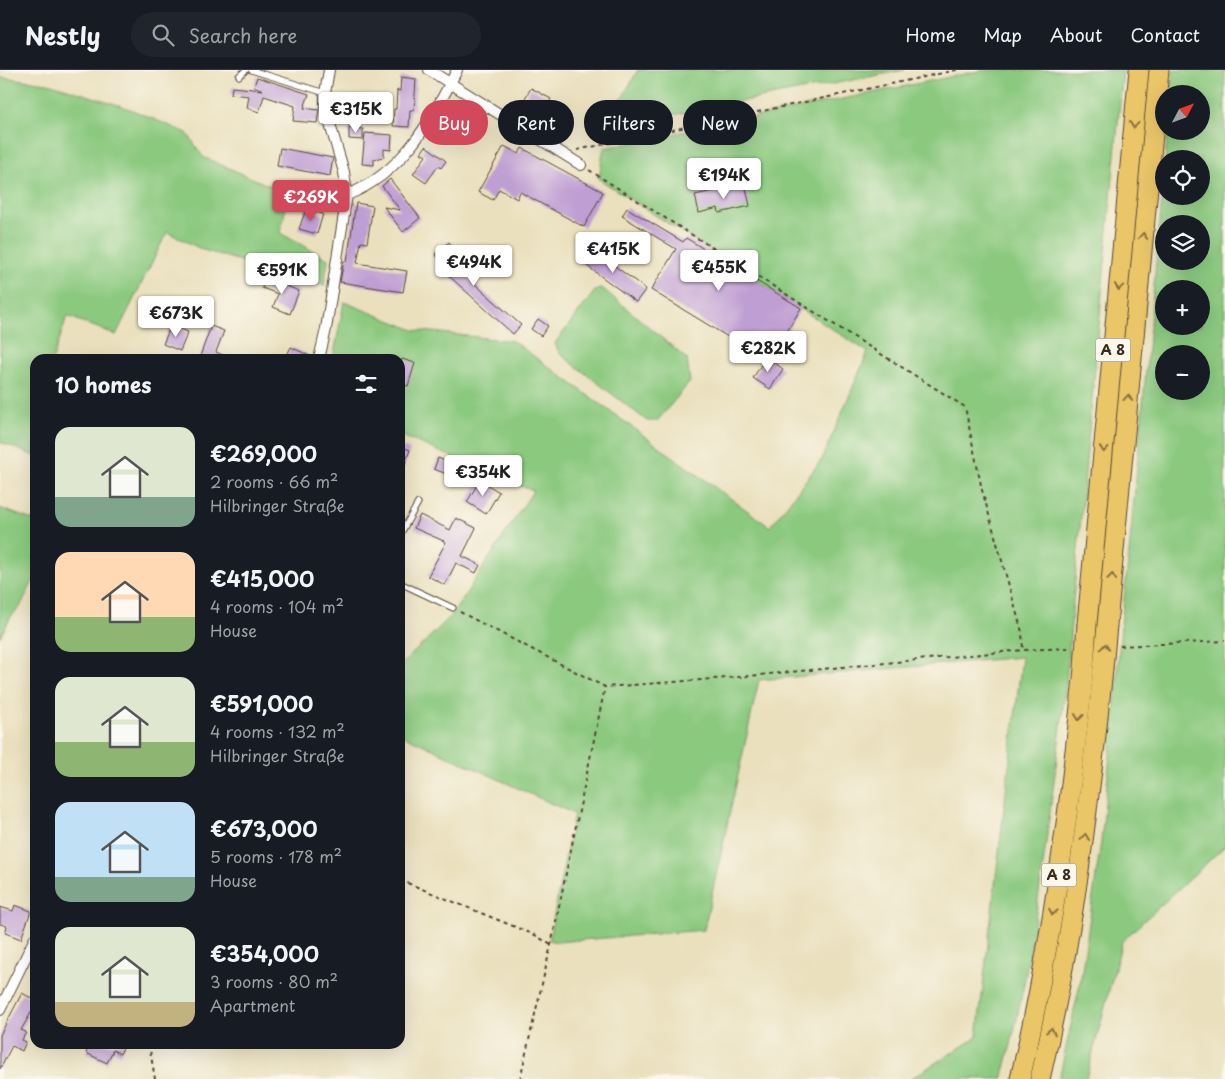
<!DOCTYPE html>
<meta charset="utf-8">
<style>
:root{--surface:#171b24;--page:#20242c;--text:#f1f3f6;--muted:#9ea1a6;--line:#363941;--accent:#d1495b}
body{margin:0;font-family:"Playpen Sans",sans-serif;background:var(--page);color:var(--text);height:100vh;display:flex;flex-direction:column;font-size:19px;white-space:nowrap}
*{box-sizing:border-box;margin:0}
p{font-size:16px;color:var(--muted)}
.icon{flex:none;width:28px;height:28px;fill:none;stroke:currentColor;stroke-width:2;stroke-linecap:round;stroke-linejoin:round}
.map{position:relative;flex:1;overflow:hidden}
.sheet{position:absolute;left:30px;top:284px;width:375px;height:695px;display:flex;flex-direction:column;background:var(--surface);border-radius:15px;box-shadow:0 5px 20px #0002}
.sheet>*{flex:none}
.hud{position:absolute;left:420px;top:30px;width:475px;height:45px;display:flex;gap:10px}
.needle{width:32px;rotate:49deg}
.fabs{position:absolute;left:1155px;top:15px;display:grid;gap:10px}
.fabs a{display:grid;place-items:center;width:55px;height:55px;border-radius:50%;background:var(--surface);box-shadow:0 5px 20px #0002;font-size:25px}
.price{position:absolute;translate:-50% -42px;padding:0 11px;border-radius:5px;background:#fff;color:#222;font-size:16px;line-height:32px;filter:drop-shadow(0 1px 2px #0008)}
.price::after{content:'';position:absolute;left:50%;top:30px;width:15px;height:11px;margin-left:-8px;background:inherit;clip-path:polygon(0 0,100% 0,50% 100%)}
.price.selected{background:var(--accent);color:#fff}
ul{padding:0;list-style:none}
li{display:flex;align-items:center;gap:15px;height:125px;padding:0 25px}
li span{display:grid;place-items:center;flex:none;width:140px;height:100px;border-radius:15px;color:#555}
li>.icon{margin-inline-start:auto}
span .icon{width:60px;height:60px;fill:#fffc;stroke-width:1}
li b{font-size:21px}
h2{display:flex;justify-content:space-between;align-items:center;height:60px;padding:0 25px;font-size:21px}
.tag{padding:0 18px;border-radius:22px;background:var(--surface);box-shadow:0 5px 20px #0002;font-size:18px;line-height:45px}
.tag.selected{background:var(--accent);color:#fff}
header{display:flex;align-items:center;gap:30px;box-sizing:border-box;height:70px;padding:0 25px;background:var(--surface);border-bottom:1px solid var(--line)}
header strong{font-size:24px}
nav{display:flex;gap:28px;margin-inline-start:auto;font-size:18px}
.search{width:350px;height:45px;background:var(--page);display:flex;align-items:center;gap:12px;box-sizing:border-box;padding:0 18px;border-radius:28px;color:var(--muted);font-size:19px}
.map>svg:first-child{display:block}
.green{fill:#8bc97f;stroke:#637a4e;fill-rule:evenodd}
.building{fill:#bf9ed3}
.lines{fill:none;stroke-linecap:round;stroke-linejoin:round}
.service-casing{stroke:#554536;stroke-width:7}
.minor-casing{stroke:#554536;stroke-width:12}
.motorway-casing{stroke:#554536;stroke-width:21}
.path{stroke:#554536;stroke-width:2;stroke-dasharray:4 4;stroke-linecap:butt}
.service{stroke:#fff;stroke-width:5}
.minor{stroke:#fff;stroke-width:10}
.motorway{stroke:#eac669;stroke-width:19}
.motorway-bridge-casing{stroke:#554536;stroke-width:21;stroke-linecap:butt}
.motorway-bridge{stroke:#eac669;stroke-width:19}
.oneway{stroke:#8a7040}
.labels{text-anchor:middle;stroke-width:4;stroke-linejoin:round;paint-order:stroke}
.shield{fill:#fbf7ec;stroke:#75685c;stroke-width:1}
.shield-label{font-size:14px;font-weight:bold;fill:#3b2a1e}
</style>
<header>
<strong>Nestly</strong>
<div class="search"><svg class="icon" aria-label="search" viewBox="0 0 24 24"><circle cx="10" cy="10" r="6"/><path d="M15 15l6 6"/></svg>Search here</div>
<nav><a>Home</a><a>Map</a><a>About</a><a>Contact</a></nav>
</header>
<div class="map">
<svg width="1225" height="1009" viewBox="0 0 1225 1009">
<rect width="100%" height="100%" fill="#fbf7ec"/>
<filter id="ink" filterUnits="userSpaceOnUse"><feTurbulence type="fractalNoise" baseFrequency=".02" numOctaves="2"/><feDisplacementMap in="SourceGraphic" scale="10" xChannelSelector="R" yChannelSelector="G"/><feConvolveMatrix kernelMatrix="1 2 1 2 8 2 1 2 1" color-interpolation-filters="sRGB"/></filter>
<filter id="wash" filterUnits="userSpaceOnUse"><feTurbulence type="fractalNoise" baseFrequency=".0096" numOctaves="4" result="noise"/><feDisplacementMap in="SourceGraphic" scale="20" xChannelSelector="R" yChannelSelector="G"/><feGaussianBlur stdDeviation="1.12" result="paint"/><feColorMatrix in="noise" values="0 0 0 0 0 0 0 0 0 0 0 0 0 0 0 0 0 1.4 0 .05"/><feComposite in="paint" operator="in"/></filter>
<g filter="url(#wash)">
<rect width="100%" height="100%" fill="#eae0bd"/>
<!-- green -->
<g class="green">
<path d="M638,0H905L605,58Z"/>
<path d="M983,0H1123L1071,553C1067,614 1059,673 1051,734C1039,826 1027,919 1002,1009H910L977,967L1022,587L759,610L704,860L556,872L549,870L574,744L400,664V596L452,545L533,421L400,365V289H333L344,232L414,260L513,271L770,457L822,389L868,282L599,109L603,81L605,78Z"/>
<path d="M1173,0H1225V776L1122,871L1086,1009H1059L1080,914L1101,772L1113,657L1121,556L1129,483L1164,107V126H1201V89H1165L1168,61H1201V24H1171ZM1164,154H1201V191H1164ZM1164,219H1201V256H1164ZM1164,284H1201V321H1164Z"/>
<path d="M0,7L48,13L125,37L187,63L203,87L289,124L280,163L328,189L324,216L203,180L167,162L116,265L67,246L53,289H35V386L0,372Z"/>
<path d="M602,218L687,289L690,312L657,351H647L559,283L555,273L595,221Z"/>
<path d="M0,438L35,451V507L19,539L12,545L0,567Z"/>
</g>
<g id="blocks">
<!-- building -->
<g class="building">
<path d="M257,7L309,24L304,38L319,40L317,53L293,51L295,36L264,26L259,42L247,38L249,26L231,24L232,17L263,20L254,16Z"/>
<path d="M401,7L416,9L414,40H410L409,57L393,56L394,39H396L397,20L400,21Z"/>
<path d="M531,18L551,29L539,49L519,38Z"/>
<path d="M349,58L363,59V70L349,69Z"/>
<path d="M365,63L392,65L391,80L384,79V87L374,89V95L362,94Z"/>
<path d="M426,76L446,91L441,98L438,96L426,113L413,104L426,86L421,83Z"/>
<path d="M504,76L519,84L522,78L603,122L584,157L520,122L517,129L499,119L493,130L478,122Z"/>
<path d="M280,78L333,88L330,106L277,96Z"/>
<path d="M390,109L420,148L403,162L384,137L400,140L382,116Z"/>
<path d="M745,114L750,136L719,143L718,138L699,143L695,125Z"/>
<path d="M356,133L373,136L367,173L361,172L357,193L407,201L403,222L340,212L344,191H347Z"/>
<path d="M627,138L683,172L686,168L801,238L779,275L761,264L751,281L651,220L676,179L622,146Z"/>
<path d="M306,139L323,144L317,164L299,159Z"/>
<path d="M449,172L463,190L459,194L470,204L467,207L521,255L513,264L448,205L451,203L435,184Z"/>
<path d="M589,177L646,219L636,232L579,190Z"/>
<path d="M266,208L299,221L290,244L273,237L278,224L262,218Z"/>
<path d="M538,249L548,256L541,266L531,259Z"/>
<path d="M171,255L188,262L180,281L163,274Z"/>
<path d="M211,256L224,261L216,282L231,289H199Z"/>
<path d="M291,277L312,287V289H285Z"/>
<path d="M766,287L783,299L770,319L753,308Z"/>
<path d="M402,289L415,293L408,316L400,314V294Z"/>
<path d="M400,376L410,380L401,405H400Z"/>
<path d="M438,388L453,394L449,405L434,399Z"/>
<path d="M480,410L499,422L486,444L467,432Z"/>
<path d="M420,445L450,460L456,448L476,458L462,486L480,495L476,503L456,493L445,515L428,506L446,472L414,458Z"/>
<path d="M15,835L31,841L21,869L5,863L7,856L0,854V837L13,841Z"/>
<path d="M22,923L35,930V942L32,941L21,960L26,962L22,970L26,972L22,981L12,976L0,999V965Z"/>
<path d="M90,974H125L120,984L113,980L107,993L86,983Z"/>
</g>
</g>
</g>
<g filter="url(#ink)">
<use href="#blocks" fill-opacity="0" stroke="#554536" stroke-width="1"/>
<g class="lines">
<!-- service casing -->
<g class="service-casing">
<g id="service">
<path d="M251,0L325,23"/>
<path d="M239,6L246,0"/>
<path d="M400,465L418,433"/>
<path d="M400,513L453,538"/>
</g>
</g>
<!-- minor casing -->
<g class="minor-casing">
<g id="minor">
<path d="M429,0L581,95"/>
<path d="M347,125C402,104 432,50 457,0"/>
<path d="M319,289L326,259L347,125L344,102L325,37V23L329,0"/>
<path d="M0,940L35,868"/>
</g>
</g>
<!-- motorway casing -->
<g class="motorway-casing">
<g id="motorway">
<path d="M1087,554L1139,0"/>
<path d="M1107,555L1159,0"/>
<path d="M1020,1009C1052,874 1070,736 1084,598"/>
<path d="M1040,1009C1072,874 1089,737 1103,599"/>
</g>
</g>
<!-- path -->
<g class="path">
<path d="M577,80L957,0"/>
<path d="M589,100L965,337L982,420L1022,562L1023,580"/>
<path d="M460,542L605,617L727,608L1023,580L1070,578"/>
<path d="M1120,576L1225,571"/>
<path d="M400,810L535,865L551,875"/>
<path d="M149,974L155,1009"/>
<path d="M520,1009L551,875L605,617"/>
</g>
<!-- service -->
<use href="#service" class="service"/>
<!-- minor -->
<use href="#minor" class="minor"/>
<!-- motorway -->
<use href="#motorway" class="motorway"/>
<!-- motorway-bridge casing -->
<g class="motorway-bridge-casing">
<g id="motorway-bridge">
<path d="M1084,598L1087,554"/>
<path d="M1103,599L1107,555"/>
</g>
</g>
<!-- motorway-bridge -->
<use href="#motorway-bridge" class="motorway-bridge"/>
</g>
<!-- one-way arrows -->
<defs><path id="oneway-chevron" d="M-2-3.5L2.5 0L-2 3.5" fill="none" stroke-width="1.6" stroke-linecap="round" stroke-linejoin="round" transform="scale(1.25)"/></defs>
<g class="oneway">
<use href="#oneway-chevron" transform="translate(1134 55) rotate(95)"/>
<use href="#oneway-chevron" transform="translate(1143 166) rotate(-85)"/>
<use href="#oneway-chevron" transform="translate(1119 217) rotate(95)"/>
<use href="#oneway-chevron" transform="translate(1128 328) rotate(-85)"/>
<use href="#oneway-chevron" transform="translate(1104 379) rotate(95)"/>
<use href="#oneway-chevron" transform="translate(1112 507) rotate(-84)"/>
<use href="#oneway-chevron" transform="translate(1105 577) rotate(-86)"/>
<use href="#oneway-chevron" transform="translate(1079 647) rotate(96)"/>
<use href="#oneway-chevron" transform="translate(1085 767) rotate(-83)"/>
<use href="#oneway-chevron" transform="translate(1053 842) rotate(100)"/>
<use href="#oneway-chevron" transform="translate(1051 961) rotate(-78)"/>
</g>
</g>
<g class="labels">
<!-- shield labels -->
<g class="shield">
<rect x="1095.5" y="268.5" width="35" height="23" rx="4"/>
<rect x="1041.5" y="793.5" width="35" height="23" rx="4"/>
</g>
<g class="shield-label">
<text x="1113" y="285">A 8</text>
<text x="1059" y="810">A 8</text>
</g>
</g>
</svg>
<div class="fabs">
<a><svg class="needle" viewBox="-14 -14 28 28"><path d="M0-13l5 13h-10z" fill="#e53935"/><path d="M0 13l5-13h-10z" fill="#9ea1a6"/></svg></a>
<a><svg class="icon" aria-label="locate" viewBox="0 0 24 24"><circle cx="12" cy="12" r="6"/><path d="M12 2v4M12 18v4M2 12h4M18 12h4"/></svg></a>
<a><svg class="icon" aria-label="layers" viewBox="0 0 24 24"><path d="M12 4l9 5-9 5-9-5zM3 14l9 5 9-5"/></svg></a>
<a>+</a>
<a>−</a>
</div>
<b class="price" style="left:356px;top:64px">€315K</b>
<b class="price" style="left:724px;top:130px">€194K</b>
<b class="price selected" style="left:311px;top:152px">€269K</b>
<b class="price" style="left:613px;top:204px">€415K</b>
<b class="price" style="left:474px;top:217px">€494K</b>
<b class="price" style="left:719px;top:222px">€455K</b>
<b class="price" style="left:282px;top:225px">€591K</b>
<b class="price" style="left:176px;top:268px">€673K</b>
<b class="price" style="left:768px;top:303px">€282K</b>
<b class="price" style="left:483px;top:427px">€354K</b>
<div class="hud">
<a class="tag selected">Buy</a>
<a class="tag">Rent</a>
<a class="tag">Filters</a>
<a class="tag">New</a>
</div>
<section class="sheet">
<h2>10 homes<svg class="icon" aria-label="filters" viewBox="0 0 24 24"><path d="M4 7h16M4 17h16"/><circle cx="9" cy="7" r="2"/><circle cx="15" cy="17" r="2"/></svg></h2>
<ul>
<li><span style="background:linear-gradient(#dfe7d0 70%,#7fa58c 0)"><svg class="icon" aria-label="home" viewBox="0 0 24 24"><path d="M3 11l9-7 9 7M6 9v11h12V9"/></svg></span><div><b>€269,000</b><p>2 rooms · 66 m²</p><p>Hilbringer Straße</p></div></li>
<li><span style="background:linear-gradient(#ffd9b3 65%,#8fb573 0)"><svg class="icon" aria-label="home" viewBox="0 0 24 24"><path d="M3 11l9-7 9 7M6 9v11h12V9"/></svg></span><div><b>€415,000</b><p>4 rooms · 104 m²</p><p>House</p></div></li>
<li><span style="background:linear-gradient(#dfe7d0 65%,#8fb573 0)"><svg class="icon" aria-label="home" viewBox="0 0 24 24"><path d="M3 11l9-7 9 7M6 9v11h12V9"/></svg></span><div><b>€591,000</b><p>4 rooms · 132 m²</p><p>Hilbringer Straße</p></div></li>
<li><span style="background:linear-gradient(#bfe0f5 75%,#7fa58c 0)"><svg class="icon" aria-label="home" viewBox="0 0 24 24"><path d="M3 11l9-7 9 7M6 9v11h12V9"/></svg></span><div><b>€673,000</b><p>5 rooms · 178 m²</p><p>House</p></div></li>
<li><span style="background:linear-gradient(#dfe7d0 75%,#c2b280 0)"><svg class="icon" aria-label="home" viewBox="0 0 24 24"><path d="M3 11l9-7 9 7M6 9v11h12V9"/></svg></span><div><b>€354,000</b><p>3 rooms · 80 m²</p><p>Apartment</p></div></li>
</ul>
</section>
</div>
